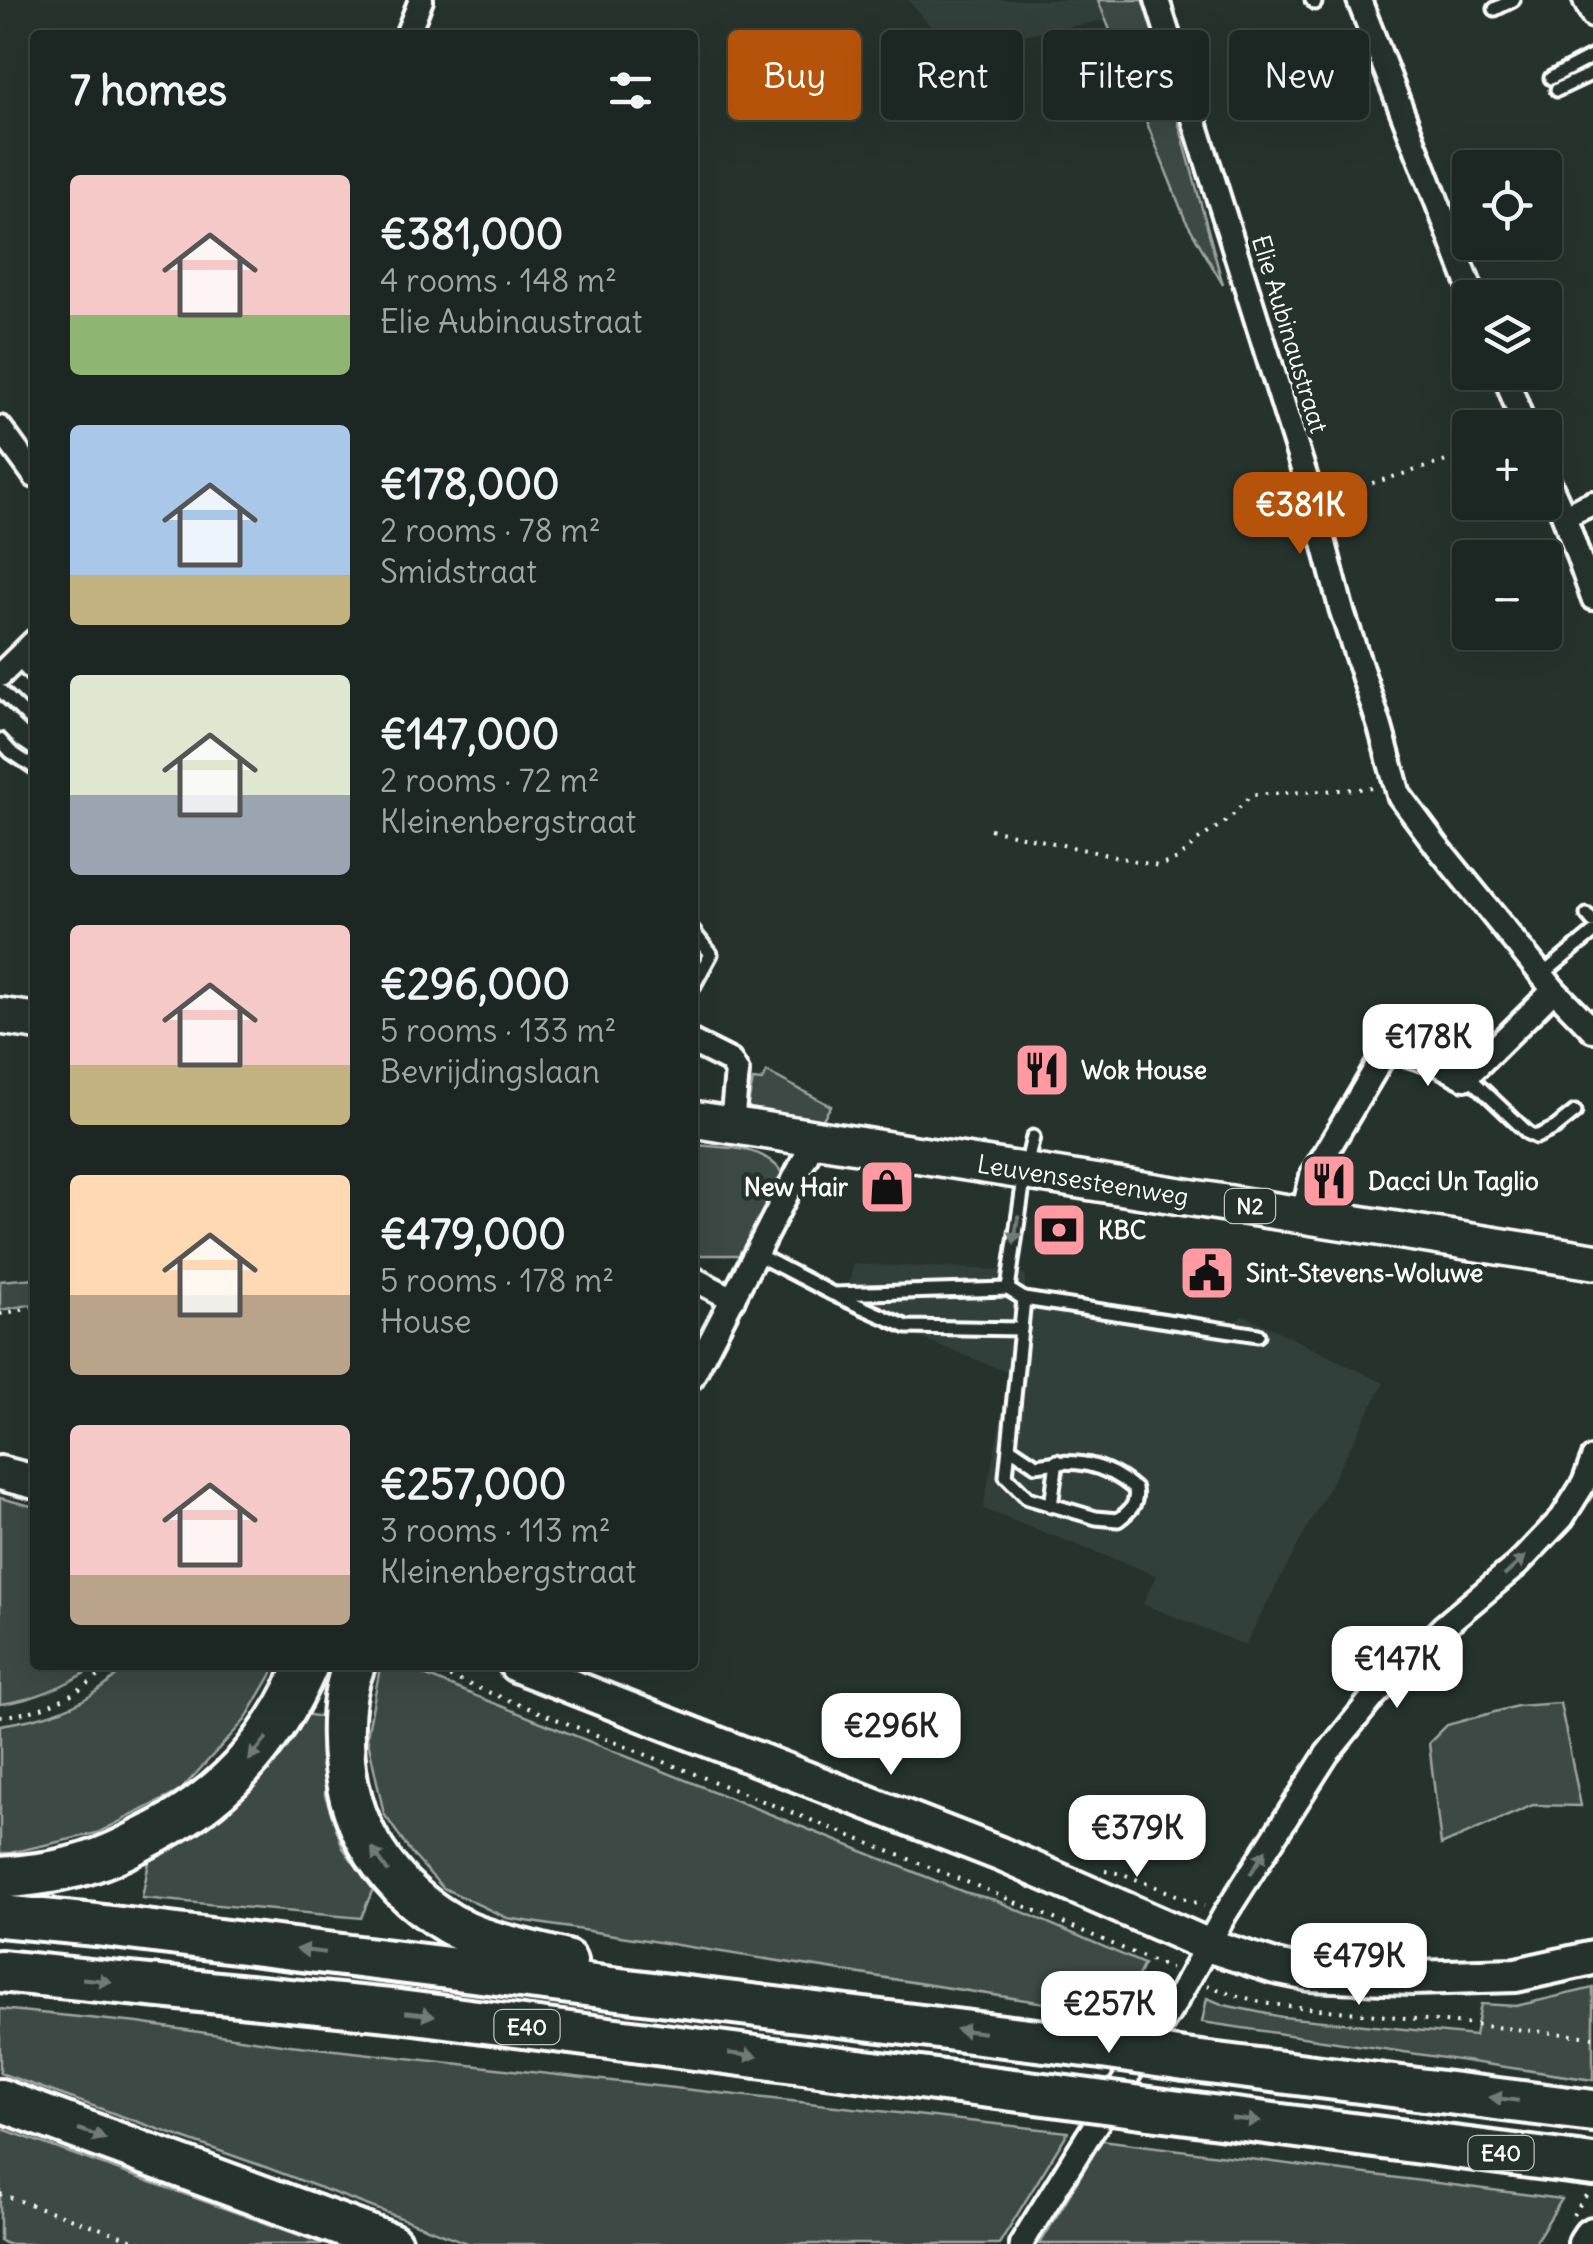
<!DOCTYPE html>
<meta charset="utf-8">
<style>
:root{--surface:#1c2622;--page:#29322f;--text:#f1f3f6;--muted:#a0a5a5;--line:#3a4340;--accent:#b45309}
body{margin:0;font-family:Delius,sans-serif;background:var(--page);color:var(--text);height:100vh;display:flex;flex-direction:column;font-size:38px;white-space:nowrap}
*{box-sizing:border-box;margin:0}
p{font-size:32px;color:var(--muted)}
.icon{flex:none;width:55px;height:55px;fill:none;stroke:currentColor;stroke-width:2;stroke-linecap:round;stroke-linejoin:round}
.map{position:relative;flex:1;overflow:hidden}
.details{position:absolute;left:30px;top:30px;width:668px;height:1640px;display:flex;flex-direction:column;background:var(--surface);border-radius:10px;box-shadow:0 10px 40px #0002,0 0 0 2px var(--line)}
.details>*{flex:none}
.hud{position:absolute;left:728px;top:30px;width:715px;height:90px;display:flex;gap:20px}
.fabs{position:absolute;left:1452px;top:150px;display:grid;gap:20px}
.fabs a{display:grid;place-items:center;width:110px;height:110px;border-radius:10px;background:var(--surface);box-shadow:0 10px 40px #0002,0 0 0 2px var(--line);font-size:50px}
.price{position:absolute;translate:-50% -85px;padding:0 22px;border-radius:20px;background:#fff;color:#222;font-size:32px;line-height:65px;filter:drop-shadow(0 2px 5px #0008)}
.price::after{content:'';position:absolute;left:50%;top:60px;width:30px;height:22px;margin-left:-15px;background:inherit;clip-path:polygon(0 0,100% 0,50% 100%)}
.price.on{background:var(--accent);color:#fff}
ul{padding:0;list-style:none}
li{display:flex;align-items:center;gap:30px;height:250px;padding:0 40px}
li span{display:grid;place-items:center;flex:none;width:280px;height:200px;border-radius:10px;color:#555}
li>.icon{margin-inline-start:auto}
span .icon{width:120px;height:120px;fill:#fffc;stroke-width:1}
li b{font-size:42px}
h2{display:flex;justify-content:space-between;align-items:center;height:120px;padding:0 40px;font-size:42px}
.tag{padding:0 35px;border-radius:10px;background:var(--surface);box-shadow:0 10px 40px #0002,0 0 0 2px var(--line);font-size:35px;line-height:90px}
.tag.on{background:var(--accent);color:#fff}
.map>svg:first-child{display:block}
.built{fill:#333f3a}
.green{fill:#3e4944;stroke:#9ea4a2;stroke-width:2.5}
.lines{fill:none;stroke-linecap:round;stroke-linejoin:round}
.lane-casing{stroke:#fff;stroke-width:19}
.street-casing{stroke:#fff;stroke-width:30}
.secondary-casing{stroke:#fff;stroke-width:40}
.primary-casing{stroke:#fff;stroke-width:42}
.highway-casing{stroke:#fff;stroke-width:48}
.path{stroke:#fff;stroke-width:4;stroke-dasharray:2.5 8;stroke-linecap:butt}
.lane{stroke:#26332d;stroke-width:11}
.street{stroke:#26332d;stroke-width:22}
.secondary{stroke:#26332d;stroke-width:32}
.primary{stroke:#26332d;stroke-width:35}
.highway{stroke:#26332d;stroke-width:40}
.highway-bridge-casing{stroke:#fff;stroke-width:48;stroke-linecap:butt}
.highway-bridge{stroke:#26332d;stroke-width:40}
.oneway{fill:#727a76}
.labels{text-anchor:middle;stroke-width:9;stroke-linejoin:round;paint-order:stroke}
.shield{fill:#26332d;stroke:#bec2c0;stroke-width:2.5}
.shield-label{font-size:22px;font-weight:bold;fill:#fff}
.street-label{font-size:25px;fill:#fff;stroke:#26332d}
.poi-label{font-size:25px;font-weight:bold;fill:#fff;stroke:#26332d;text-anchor:start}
</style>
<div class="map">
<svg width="1593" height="2244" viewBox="0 0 1593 2244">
<rect width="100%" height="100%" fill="#26332d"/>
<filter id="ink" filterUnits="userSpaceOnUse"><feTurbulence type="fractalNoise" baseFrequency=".01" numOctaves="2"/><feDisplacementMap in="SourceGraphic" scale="20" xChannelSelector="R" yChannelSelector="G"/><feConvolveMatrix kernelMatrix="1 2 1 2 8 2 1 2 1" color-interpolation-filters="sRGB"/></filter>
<g filter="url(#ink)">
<!-- built -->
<g class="built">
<path d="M908,0H1098L1107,20L949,48Z"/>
<path d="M854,1264L1002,1270L1026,1275L1024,1294L1231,1325L1244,1315L1384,1383L1245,1645L1143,1604L1156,1575L983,1509L1010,1373L842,1307Z"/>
</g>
<!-- green -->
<g class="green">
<path d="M1098,0H1145L1223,285L1185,219Z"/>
<path d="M767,1072L831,1106L821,1122L751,1110L748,1105L753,1080L762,1081Z"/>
<path d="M693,1145C724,1148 764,1144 783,1174L739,1255H693Z"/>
<path d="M35,1278V1304L0,1310V1281Z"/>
<path d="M0,1498L35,1507V1665H98C69,1684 35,1700 0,1704Z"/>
<path d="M128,1665H277L245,1720L180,1791L97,1833L10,1853H0V1725C53,1717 90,1704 128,1665Z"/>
<path d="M389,1665H399L964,1892L995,1900L1144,1964L1126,1999L1044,2003L507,1918L443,1888L412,1854L384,1814L367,1736L380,1668Z"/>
<path d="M1560,1703L1581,1806L1533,1805L1441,1845L1429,1743L1447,1725L1517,1706Z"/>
<path d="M306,1714L329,1719L325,1795L343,1848L373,1889L361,1918L142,1898L150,1857L247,1790Z"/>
<path d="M1593,1988V2080L1202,2022L1207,1998L1224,2005L1282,2017L1475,2036L1481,2004L1516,2006Z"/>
<path d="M0,2009L138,2023L281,2044L1068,2132L999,2244H470L265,2167L0,2073Z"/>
<path d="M0,2128L324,2244H7L0,2241Z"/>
<path d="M1102,2140L1562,2199L1534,2244H1040Z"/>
</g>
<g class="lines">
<!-- lane casing -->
<g class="lane-casing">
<g id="lane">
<path d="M1312,0L1315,3"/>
<path d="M1495,9L1513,0"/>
<path d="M1551,78L1593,56"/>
<path d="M1557,90L1593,73"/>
<path d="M16,659L35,679"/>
<path d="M0,690L35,724"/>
<path d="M0,740L11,752L35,768"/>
<path d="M1587,915L1593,922"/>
<path d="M692,930L711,954L692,989"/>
<path d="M1542,975L1593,933"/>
<path d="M1468,1076L1528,1133L1536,1137L1555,1128L1575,1112"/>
<path d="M756,1254L833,1294L1008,1289L1024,1299L1258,1335"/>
<path d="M1008,1289L1025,1172L1033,1137"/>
<path d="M837,1296L907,1327L1021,1329"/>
<path d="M1009,1447L1036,1465C1074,1458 1105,1463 1135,1489C1138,1504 1130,1511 1118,1520L1096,1518L1028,1498L1006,1476L1024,1299"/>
<path d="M1051,1506L1057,1461"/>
</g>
</g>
<!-- street casing -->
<g class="street-casing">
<g id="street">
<path d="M1157,0L1313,501L1341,608L1380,727L1399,795L1437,846L1554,990L1593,1030"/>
<path d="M1359,0L1474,298"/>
<path d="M1585,0L1593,16"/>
<path d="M407,35L421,0"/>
<path d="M1504,372L1525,428"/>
<path d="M0,428L35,476"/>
<path d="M1545,474L1564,516L1593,598"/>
<path d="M1564,516L1593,503"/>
<path d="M0,675L35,641"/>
<path d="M692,1042L730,1061L737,1072L732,1124"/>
<path d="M1303,1214L1312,1176L1388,1048L1439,1064L1465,1078L1554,990"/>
<path d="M692,1278L733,1299"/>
<path d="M692,1377L816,1137"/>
<path d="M1021,2244L1087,2138L1175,2003L1225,1914L1327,1754L1374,1696L1443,1627L1518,1564L1562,1518L1584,1483L1593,1459"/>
</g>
</g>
<!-- secondary casing -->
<g class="secondary-casing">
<g id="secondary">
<path d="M0,1473L35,1482"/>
<path d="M516,1665L1000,1854L1207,1945L1275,1967L1309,1974L1412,1978L1516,1975L1593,1958"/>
</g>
</g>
<!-- primary casing -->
<g class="primary-casing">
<g id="primary">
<path d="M0,1016L35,1021"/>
<path d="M692,1119L1593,1261"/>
</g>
</g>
<!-- highway casing -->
<g class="highway-casing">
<g id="highway">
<path d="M354,1665C344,1689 342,1714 343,1740C344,1825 387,1892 463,1931C490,1944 536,1953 566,1961"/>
<path d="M0,1878C23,1876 46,1874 69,1868C94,1863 118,1852 141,1840C220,1802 272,1746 307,1665"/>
<path d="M0,1916L96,1925L1102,2048"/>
<path d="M0,1971L399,2011L1052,2095"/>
<path d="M1185,2060L1593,2111"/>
<path d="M0,2100L391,2244"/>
<path d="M1149,2108L1593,2165"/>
<path d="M1589,2244L1593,2238"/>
</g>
</g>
<!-- path -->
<g class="path">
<path d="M1332,495L1470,454"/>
<path d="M990,829L1158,866L1178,859L1197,841L1229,819L1251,795L1375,788"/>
<path d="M0,1314L35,1307"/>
<path d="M420,1665L982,1888L1171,1969"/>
<path d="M0,1716C44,1714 80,1692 113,1665"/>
<path d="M1105,1871L1123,1874L1204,1906"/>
<path d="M1207,1985L1231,1994L1269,2004L1593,2037"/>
<path d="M0,2194L145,2244"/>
<path d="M1573,2215L1587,2194"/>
</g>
<!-- lane -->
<use href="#lane" class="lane"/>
<!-- street -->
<use href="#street" class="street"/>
<!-- secondary -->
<use href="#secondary" class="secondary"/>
<!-- primary -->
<use href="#primary" class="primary"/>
<!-- highway -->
<use href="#highway" class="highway"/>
<!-- highway-bridge casing -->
<g class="highway-bridge-casing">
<g id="highway-bridge">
<path d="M1102,2048L1185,2060"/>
<path d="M1052,2095L1149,2108"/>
</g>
</g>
<!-- highway-bridge -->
<use href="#highway-bridge" class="highway-bridge"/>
</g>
<!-- one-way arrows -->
<defs><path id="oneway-solid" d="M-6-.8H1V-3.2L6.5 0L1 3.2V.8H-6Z" transform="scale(2.5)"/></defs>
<g class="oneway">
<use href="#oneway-solid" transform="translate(1016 1230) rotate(99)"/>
<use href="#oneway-solid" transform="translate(1515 1566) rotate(-43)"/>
<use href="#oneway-solid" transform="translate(258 1749) rotate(128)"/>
<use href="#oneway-solid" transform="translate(380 1860) rotate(-124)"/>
<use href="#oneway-solid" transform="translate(1258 1862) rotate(-58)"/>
<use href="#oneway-solid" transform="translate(311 1951) rotate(-173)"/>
<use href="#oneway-solid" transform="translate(97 1980) rotate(6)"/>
<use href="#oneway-solid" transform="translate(420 2014) rotate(7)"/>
<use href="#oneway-solid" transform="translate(970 2031) rotate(-173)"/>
<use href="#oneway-solid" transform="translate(743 2055) rotate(7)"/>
<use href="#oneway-solid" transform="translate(1504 2099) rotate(-173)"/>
<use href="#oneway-solid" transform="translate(1246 2120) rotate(7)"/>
<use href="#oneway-solid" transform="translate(92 2134) rotate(20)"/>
</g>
</g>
<!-- icons -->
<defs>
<g id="restaurant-square" transform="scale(2.875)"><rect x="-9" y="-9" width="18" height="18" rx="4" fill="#ff9aa2" stroke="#26332d"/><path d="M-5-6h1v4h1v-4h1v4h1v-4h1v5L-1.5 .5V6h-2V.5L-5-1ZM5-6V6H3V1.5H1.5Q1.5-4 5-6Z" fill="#111"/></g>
<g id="shop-square" transform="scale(2.875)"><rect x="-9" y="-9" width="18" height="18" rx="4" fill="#ff9aa2" stroke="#26332d"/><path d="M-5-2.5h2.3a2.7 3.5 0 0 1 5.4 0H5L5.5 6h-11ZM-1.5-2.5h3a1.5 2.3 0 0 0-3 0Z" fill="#111"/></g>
<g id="bank-square" transform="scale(2.875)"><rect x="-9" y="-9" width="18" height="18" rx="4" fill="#ff9aa2" stroke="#26332d"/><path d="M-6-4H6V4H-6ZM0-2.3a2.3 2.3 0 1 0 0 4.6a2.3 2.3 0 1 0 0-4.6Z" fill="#111"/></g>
<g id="civic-square" transform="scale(2.875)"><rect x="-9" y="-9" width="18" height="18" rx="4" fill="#ff9aa2" stroke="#26332d"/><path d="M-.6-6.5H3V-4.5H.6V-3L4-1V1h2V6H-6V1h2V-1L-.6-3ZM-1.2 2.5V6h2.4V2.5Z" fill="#111"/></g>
</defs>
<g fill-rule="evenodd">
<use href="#restaurant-square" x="1042" y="1070"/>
<use href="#restaurant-square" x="1329" y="1181"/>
<use href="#shop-square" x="887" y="1187"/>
<use href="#bank-square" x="1059" y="1230"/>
<use href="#civic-square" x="1207" y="1273"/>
</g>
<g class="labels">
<!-- shield labels -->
<g class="shield">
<rect x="1225" y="1189" width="50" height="34" rx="8"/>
<rect x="494.5" y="2010" width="65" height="34" rx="8"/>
<rect x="1468.5" y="2136" width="65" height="34" rx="8"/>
</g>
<g class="shield-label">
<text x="1250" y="1214">N2</text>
<text x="527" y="2035">E40</text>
<text x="1501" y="2161">E40</text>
</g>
<!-- street labels -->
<g class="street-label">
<text transform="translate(1290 334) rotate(73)" y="9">Elie Aubinaustraat</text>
<text transform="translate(1083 1180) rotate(9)" y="9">Leuvensesteenweg</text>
</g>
<!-- poi labels -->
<g class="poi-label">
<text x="1081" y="1079">Wok House</text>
<text x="1368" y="1190">Dacci Un Taglio</text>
<text x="848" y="1196" text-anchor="end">New Hair</text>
<text x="1098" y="1239">KBC</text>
<text x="1246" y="1282">Sint-Stevens-Woluwe</text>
</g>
</g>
</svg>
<div class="fabs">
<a><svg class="icon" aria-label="locate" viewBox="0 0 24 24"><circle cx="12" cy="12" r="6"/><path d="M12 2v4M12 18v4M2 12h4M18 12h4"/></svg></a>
<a><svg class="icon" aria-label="layers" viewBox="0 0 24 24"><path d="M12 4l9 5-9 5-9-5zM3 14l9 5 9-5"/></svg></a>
<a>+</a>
<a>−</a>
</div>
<b class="price on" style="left:1300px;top:557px">€381K</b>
<b class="price" style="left:1428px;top:1089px">€178K</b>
<b class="price" style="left:1397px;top:1711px">€147K</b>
<b class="price" style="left:891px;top:1778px">€296K</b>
<b class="price" style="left:1137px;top:1880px">€379K</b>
<b class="price" style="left:1359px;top:2008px">€479K</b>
<b class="price" style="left:1109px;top:2056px">€257K</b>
<div class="hud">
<a class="tag on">Buy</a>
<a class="tag">Rent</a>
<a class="tag">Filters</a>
<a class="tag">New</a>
</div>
<section class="details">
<h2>7 homes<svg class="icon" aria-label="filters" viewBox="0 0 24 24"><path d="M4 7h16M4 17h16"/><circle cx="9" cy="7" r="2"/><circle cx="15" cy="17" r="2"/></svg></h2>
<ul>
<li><span style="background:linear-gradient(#f6c9c9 70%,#8fb573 0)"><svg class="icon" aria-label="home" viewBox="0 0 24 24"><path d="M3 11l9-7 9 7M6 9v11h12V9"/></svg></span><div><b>€381,000</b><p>4 rooms · 148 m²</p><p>Elie Aubinaustraat</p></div></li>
<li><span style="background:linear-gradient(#a9c7e8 75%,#c2b280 0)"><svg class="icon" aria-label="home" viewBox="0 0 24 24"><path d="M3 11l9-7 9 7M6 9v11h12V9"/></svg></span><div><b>€178,000</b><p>2 rooms · 78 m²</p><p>Smidstraat</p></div></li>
<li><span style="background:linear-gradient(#dfe7d0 60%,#9aa5b1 0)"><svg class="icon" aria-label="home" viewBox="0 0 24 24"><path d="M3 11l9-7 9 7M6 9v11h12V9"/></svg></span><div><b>€147,000</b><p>2 rooms · 72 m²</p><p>Kleinenbergstraat</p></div></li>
<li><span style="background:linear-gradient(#f6c9c9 70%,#c2b280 0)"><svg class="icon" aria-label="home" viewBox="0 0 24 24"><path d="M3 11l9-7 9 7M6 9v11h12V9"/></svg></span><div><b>€296,000</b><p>5 rooms · 133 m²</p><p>Bevrijdingslaan</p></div></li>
<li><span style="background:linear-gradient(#ffd9b3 60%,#b9a48a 0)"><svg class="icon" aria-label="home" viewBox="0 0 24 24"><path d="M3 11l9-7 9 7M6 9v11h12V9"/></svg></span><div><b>€479,000</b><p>5 rooms · 178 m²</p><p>House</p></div></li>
<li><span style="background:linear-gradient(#f6c9c9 75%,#b9a48a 0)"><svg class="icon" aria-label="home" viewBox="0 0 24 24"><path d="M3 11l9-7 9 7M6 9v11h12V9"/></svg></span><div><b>€257,000</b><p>3 rooms · 113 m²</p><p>Kleinenbergstraat</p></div></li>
</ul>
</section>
</div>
